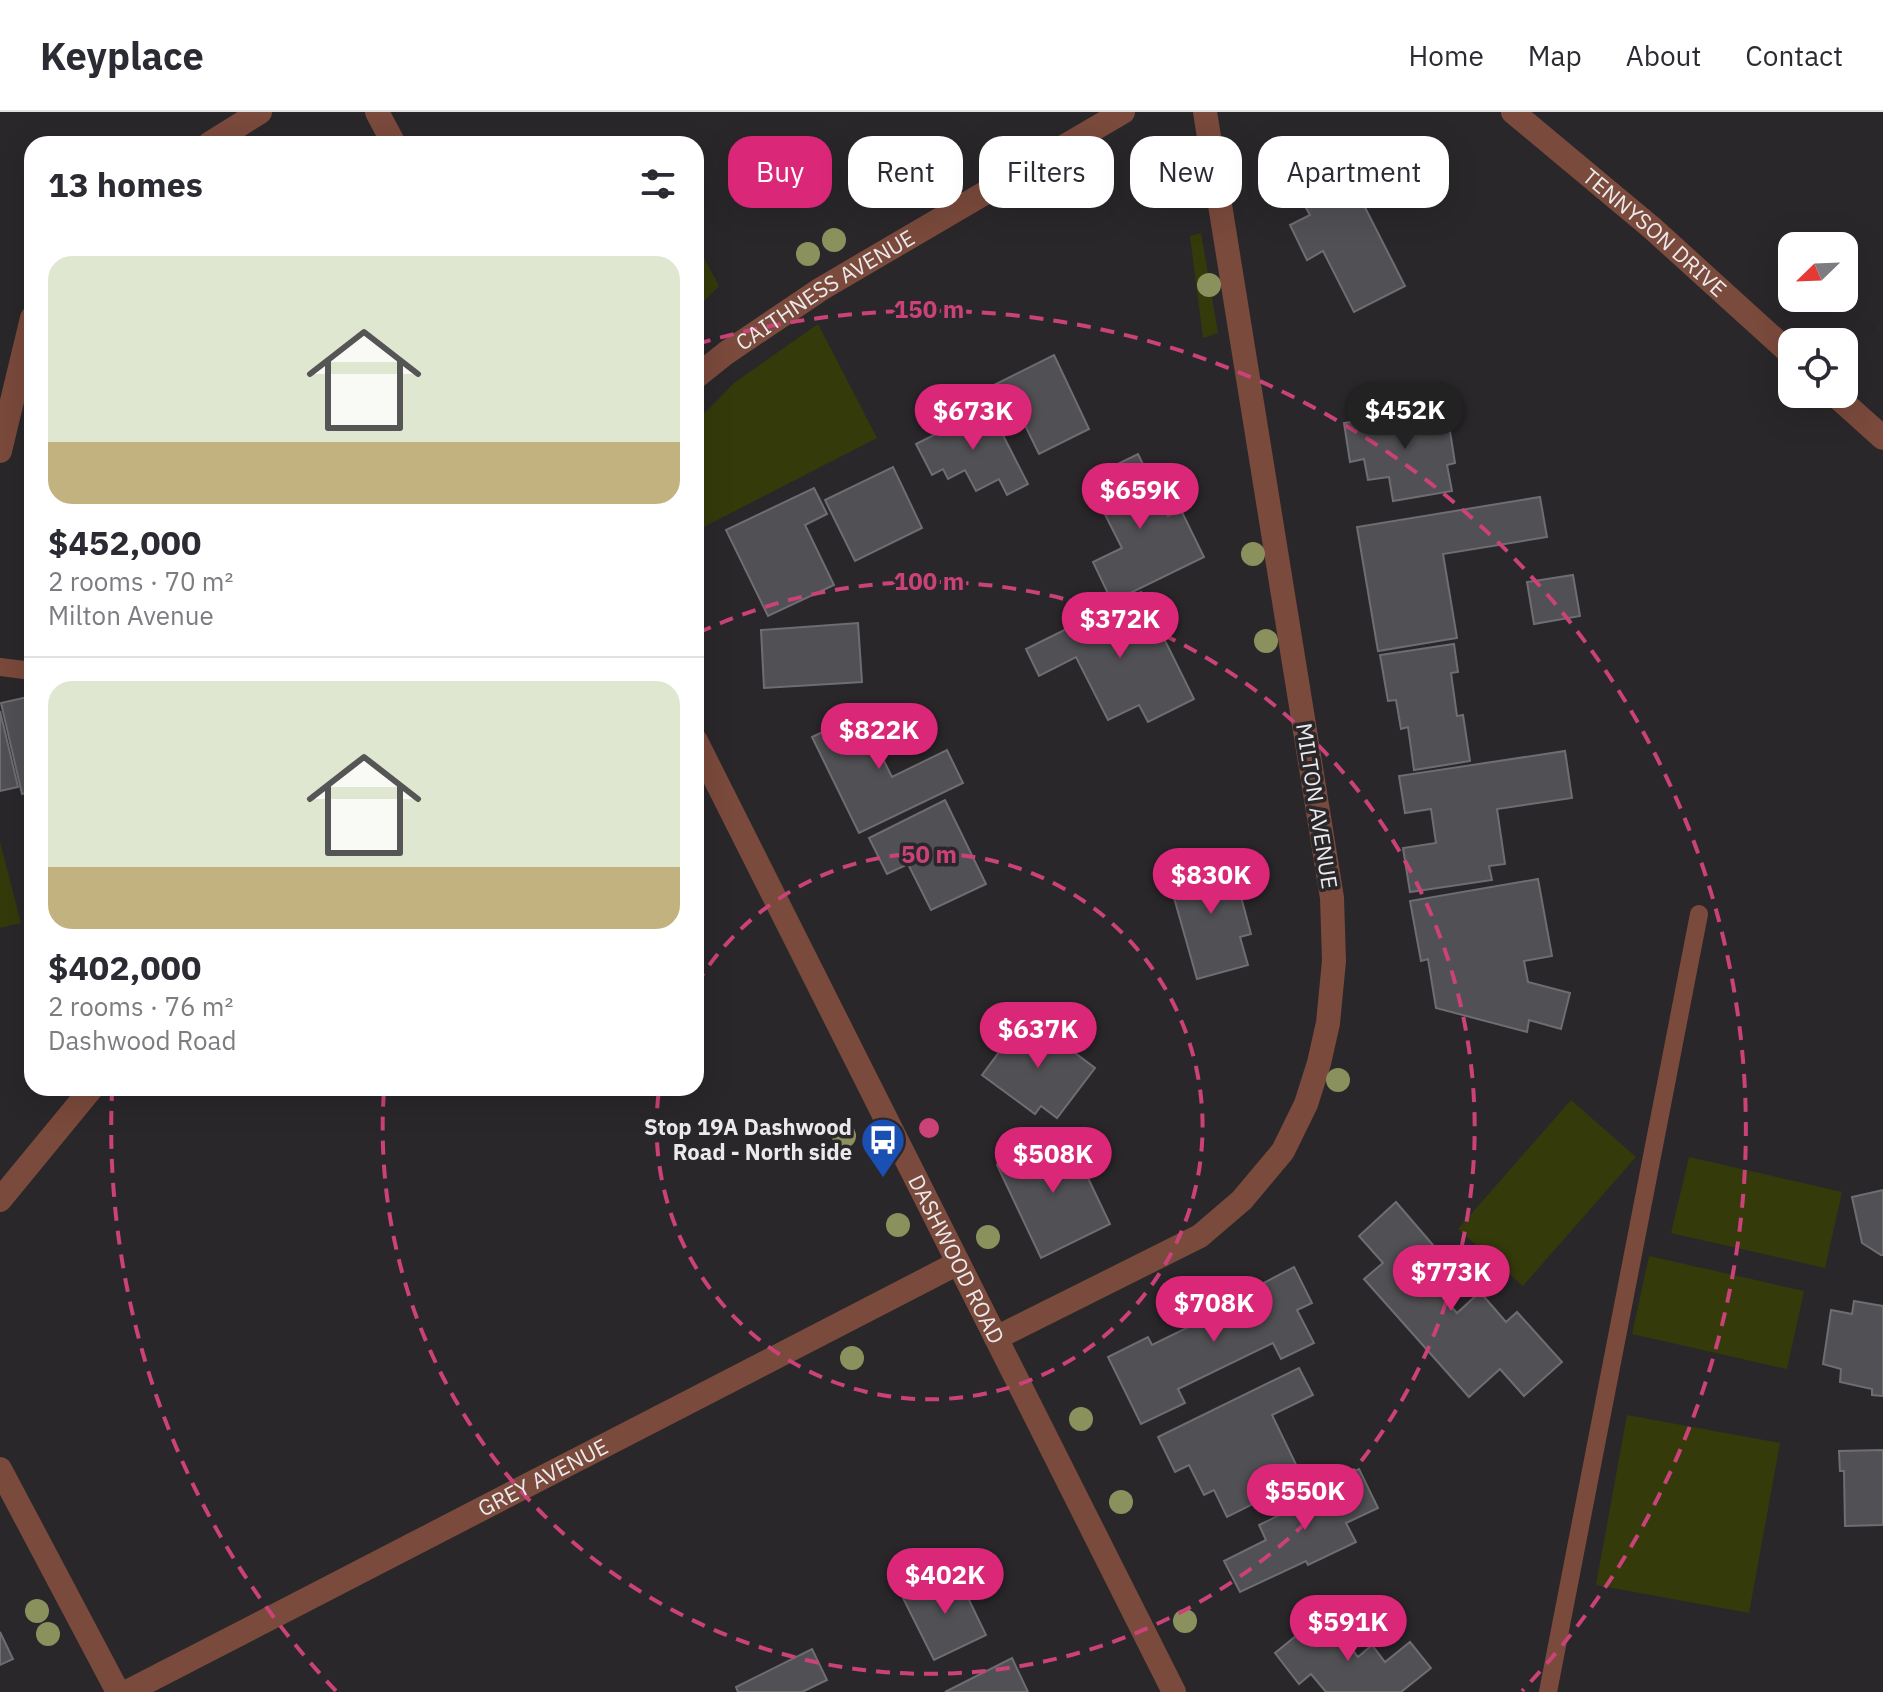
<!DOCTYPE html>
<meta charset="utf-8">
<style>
:root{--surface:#fff;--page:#f7f7f7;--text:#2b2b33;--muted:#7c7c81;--line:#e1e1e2;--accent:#db2777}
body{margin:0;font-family:"IBM Plex Sans",sans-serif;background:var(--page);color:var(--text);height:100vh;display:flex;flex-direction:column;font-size:30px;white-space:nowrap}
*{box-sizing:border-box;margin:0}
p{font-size:26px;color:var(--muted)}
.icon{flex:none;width:44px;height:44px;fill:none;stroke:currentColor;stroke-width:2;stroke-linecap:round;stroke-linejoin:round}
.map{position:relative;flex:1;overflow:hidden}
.sheet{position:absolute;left:24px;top:24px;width:680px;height:960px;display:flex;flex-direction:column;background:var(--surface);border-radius:24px;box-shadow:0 8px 32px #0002}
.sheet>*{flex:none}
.guide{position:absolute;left:728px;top:24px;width:760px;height:72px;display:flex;gap:16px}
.needle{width:52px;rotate:247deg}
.tools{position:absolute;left:1778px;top:120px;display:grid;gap:16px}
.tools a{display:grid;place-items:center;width:80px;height:80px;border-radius:16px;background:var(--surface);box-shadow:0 8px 32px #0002;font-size:40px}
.price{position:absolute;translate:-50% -68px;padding:0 18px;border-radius:28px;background:var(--accent);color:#fff;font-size:26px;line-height:52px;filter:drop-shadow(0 2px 4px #0008)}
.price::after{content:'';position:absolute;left:50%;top:48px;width:24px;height:18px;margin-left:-12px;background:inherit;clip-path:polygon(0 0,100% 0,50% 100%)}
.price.selected{background:#222;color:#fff}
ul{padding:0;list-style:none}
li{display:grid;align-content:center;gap:16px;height:424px;padding:0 24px}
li+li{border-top:2px solid var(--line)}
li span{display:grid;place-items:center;height:248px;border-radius:24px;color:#555}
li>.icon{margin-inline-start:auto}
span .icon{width:144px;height:144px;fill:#fffc;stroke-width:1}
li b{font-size:34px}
h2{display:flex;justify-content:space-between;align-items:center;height:96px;padding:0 24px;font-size:34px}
.pill{padding:0 28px;border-radius:24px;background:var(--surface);box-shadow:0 8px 32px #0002;font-size:28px;line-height:72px}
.pill.selected{background:var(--accent);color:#fff}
header{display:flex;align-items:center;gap:48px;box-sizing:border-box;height:112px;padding:0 40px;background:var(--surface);border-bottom:2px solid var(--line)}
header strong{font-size:38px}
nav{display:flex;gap:44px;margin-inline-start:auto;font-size:28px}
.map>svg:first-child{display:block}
.green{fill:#353a0b}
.building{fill:#515054;stroke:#6e6d71;stroke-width:2}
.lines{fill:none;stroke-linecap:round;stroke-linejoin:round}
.service{stroke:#7a4a3c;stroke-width:18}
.minor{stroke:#7a4a3c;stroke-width:24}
.tertiary{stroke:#7a4a3c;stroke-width:24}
.tree{fill:#8b915c}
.ring{fill:none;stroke:#ca4278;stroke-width:4;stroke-dasharray:14 10}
.labels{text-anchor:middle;stroke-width:7;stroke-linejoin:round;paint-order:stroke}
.street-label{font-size:22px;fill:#ebe9eb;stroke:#2a272b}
.poi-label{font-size:22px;font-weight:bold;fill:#ebe9eb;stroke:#2a272b;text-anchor:end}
.centre{fill:#ca4278;stroke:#2a272b;stroke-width:4}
.ring-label{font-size:24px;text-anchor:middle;font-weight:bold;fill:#ca4278;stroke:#2a272b;stroke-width:7;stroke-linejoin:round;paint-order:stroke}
</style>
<header>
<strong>Keyplace</strong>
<nav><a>Home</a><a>Map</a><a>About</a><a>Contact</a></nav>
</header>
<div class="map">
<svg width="1883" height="1580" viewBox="0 0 1883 1580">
<rect width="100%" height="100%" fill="#2a272b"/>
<!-- green -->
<g class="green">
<path d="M1201,121L1218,221L1203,226L1190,124Z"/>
<path d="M696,141L703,144L719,174L696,197Z"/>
<path d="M818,212L877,326L696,419V310L734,271Z"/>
<path d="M0,730L21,811L0,816Z"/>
<path d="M1571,988L1636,1045L1523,1174L1458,1117Z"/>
<path d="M1689,1045L1842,1080L1825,1156L1671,1121Z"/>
<path d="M1649,1144L1804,1179L1787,1257L1632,1222Z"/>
<path d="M1627,1303L1780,1331L1749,1501L1596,1473Z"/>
</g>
<!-- building -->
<g class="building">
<path d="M1347,60L1405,174L1354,200L1323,139L1307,148L1290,113L1310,103L1300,85Z"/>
<path d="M1054,243L1089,317L1039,342L1020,303L1007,310L990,275Z"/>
<path d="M1446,294L1455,351L1447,353L1452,379L1393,389L1389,365L1368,368L1364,347L1350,350L1344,311Z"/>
<path d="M989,296L1028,372L1007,383L999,367L976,379L965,358L948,367L943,357L932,363L916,332L942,319L938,311L961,299L966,308Z"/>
<path d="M1138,342L1168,404L1181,398L1204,445L1112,490L1093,450L1122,436L1087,367Z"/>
<path d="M893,355L922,416L855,449L825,388Z"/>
<path d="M814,376L827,402L805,413L834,473L768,504L726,418Z"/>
<path d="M1540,385L1547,425L1443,442L1457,526L1378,539L1357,415Z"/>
<path d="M1573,463L1580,504L1534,512L1527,470Z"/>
<path d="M1141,480L1194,587L1148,610L1139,593L1108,608L1076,545L1039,564L1026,537Z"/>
<path d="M858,511L862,570L764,576L761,518Z"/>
<path d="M1454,532L1458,560L1451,561L1457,604L1463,603L1470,649L1414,658L1408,615L1401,617L1396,588L1388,589L1380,543Z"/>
<path d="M32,584V679L22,682L1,591Z"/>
<path d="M877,594L893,625L876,633L892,665L947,638L963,671L859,721L812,625Z"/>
<path d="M0,599L18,675L0,679Z"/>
<path d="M1565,639L1572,686L1497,697L1505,752L1489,754L1492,768L1410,780L1403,736L1436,731L1431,697L1405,701L1399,664Z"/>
<path d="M945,688L986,772L931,798L908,752L887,762L869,726Z"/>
<path d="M1230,744L1251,822L1240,825L1248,853L1197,867L1167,761Z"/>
<path d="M1538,767L1552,844L1524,849L1528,870L1570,881L1561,917L1529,908L1527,920L1436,896L1428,847L1421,849L1410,789Z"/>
<path d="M1026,904L1095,956L1057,1006L1041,994L1035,1002L982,963Z"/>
<path d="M1066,1020L1110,1112L1041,1146L997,1053Z"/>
<path d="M1883,1078V1143H1881L1862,1131L1852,1085Z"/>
<path d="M1396,1090L1445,1147L1425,1165L1457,1201L1480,1180L1506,1210L1517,1200L1562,1250L1524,1284L1500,1257L1469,1285L1364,1167L1383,1151L1359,1124Z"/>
<path d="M1294,1155L1312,1191L1297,1198L1314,1231L1281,1247L1273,1231L1178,1277L1185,1291L1141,1312L1108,1245L1148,1225L1152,1233L1203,1208L1201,1204Z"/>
<path d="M1854,1189L1883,1194V1284L1872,1283V1277L1840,1270L1841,1257L1823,1252L1831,1198L1852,1202Z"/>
<path d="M1299,1256L1313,1283L1272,1303L1303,1367L1227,1405L1214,1378L1204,1383L1189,1353L1175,1360L1158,1325Z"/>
<path d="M1883,1338V1413L1845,1414L1844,1359H1840L1839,1339Z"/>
<path d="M1359,1357L1378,1396L1346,1411L1356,1430L1308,1453L1306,1449L1240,1480L1224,1449L1266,1428L1259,1413L1311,1388L1308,1382Z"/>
<path d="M956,1461L986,1523L934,1548L903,1486Z"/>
<path d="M1323,1502L1358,1545L1372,1533L1385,1550L1410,1530L1431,1556L1401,1580H1326L1311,1562L1299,1572L1275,1541Z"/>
<path d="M0,1520L13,1547L0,1553Z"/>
<path d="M812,1537L827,1568L802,1580H738L736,1575Z"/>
<path d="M1012,1546L1028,1580H945Z"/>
</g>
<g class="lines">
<!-- service -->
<g class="service">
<path d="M0,555L24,558L32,556"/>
<path d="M1548,1580L1699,802"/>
</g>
<!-- minor -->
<g class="minor">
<path id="s1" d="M1513,0L1652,116L1792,243"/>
<path d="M209,32L260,0"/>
<path id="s2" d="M696,265L726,241L821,177L1123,0"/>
<path d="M1834,282L1883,326"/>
<path d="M0,339L32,206"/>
<path d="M0,1088L92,976"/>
<path d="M996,1226L1200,1124L1242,1088L1283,1039L1306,992L1319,951L1328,911L1334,849L1332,786L1205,0"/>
<path d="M0,1357L118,1580"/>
<path id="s3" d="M127,1580L958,1151"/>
</g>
<!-- tertiary -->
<g class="tertiary">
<path d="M377,0L394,32"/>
<path id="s4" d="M696,629L1174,1580"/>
</g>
</g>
<!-- trees -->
<g class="tree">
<circle cx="925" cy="73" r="12"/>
<circle cx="834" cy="128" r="12"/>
<circle cx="808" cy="142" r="12"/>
<circle cx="1209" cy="173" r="12"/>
<circle cx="1253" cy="442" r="12"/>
<circle cx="1266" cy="529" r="12"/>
<circle cx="1338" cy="968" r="12"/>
<circle cx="844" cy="1024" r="12"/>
<circle cx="898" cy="1113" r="12"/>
<circle cx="988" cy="1125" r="12"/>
<circle cx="852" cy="1246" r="12"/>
<circle cx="1081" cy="1307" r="12"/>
<circle cx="1121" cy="1390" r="12"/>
<circle cx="37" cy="1499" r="12"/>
<circle cx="1185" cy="1509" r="12"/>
<circle cx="48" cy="1522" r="12"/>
</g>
<!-- distance rings -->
<g class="ring">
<path d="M696 873A273 273 0 1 1 659 978"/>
<path d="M698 521A546 546 0 1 1 384 978"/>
<path d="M336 1579A818 818 0 0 1 112 980M697 232A818 818 0 0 1 1522 1579"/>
</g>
<!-- icons -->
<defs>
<g id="bus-pin" transform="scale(2.3)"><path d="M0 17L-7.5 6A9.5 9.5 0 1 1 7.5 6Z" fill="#1a4fb4" stroke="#2a272b"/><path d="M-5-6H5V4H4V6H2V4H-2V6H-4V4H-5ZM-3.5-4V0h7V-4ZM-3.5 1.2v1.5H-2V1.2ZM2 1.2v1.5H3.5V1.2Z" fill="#fff"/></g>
</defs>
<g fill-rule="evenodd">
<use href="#bus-pin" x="883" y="1028"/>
</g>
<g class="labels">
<!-- street labels -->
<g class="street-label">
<text dy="8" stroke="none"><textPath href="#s1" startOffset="186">TENNYSON DRIVE</textPath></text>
<text dy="8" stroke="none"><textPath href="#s2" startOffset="156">CAITHNESS AVENUE</textPath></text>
<text transform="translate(1317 694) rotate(81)" y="8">MILTON AVENUE</text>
<text dy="8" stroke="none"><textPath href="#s4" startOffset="580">DASHWOOD ROAD</textPath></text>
<text dy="8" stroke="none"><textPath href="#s3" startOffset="468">GREY AVENUE</textPath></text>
</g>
<!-- poi labels -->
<g class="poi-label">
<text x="852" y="1023">Stop 19A Dashwood<tspan x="852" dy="25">Road - North side</tspan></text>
</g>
</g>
<circle cx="929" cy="1016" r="12" class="centre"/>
<g class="ring-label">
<text x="929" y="206">150 m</text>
<text x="929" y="478">100 m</text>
<text x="929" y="751">50 m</text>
</g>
</svg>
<div class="tools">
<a><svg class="needle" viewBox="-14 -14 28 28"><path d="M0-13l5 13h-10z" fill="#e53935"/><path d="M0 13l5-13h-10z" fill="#7c7c81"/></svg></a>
<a><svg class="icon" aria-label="locate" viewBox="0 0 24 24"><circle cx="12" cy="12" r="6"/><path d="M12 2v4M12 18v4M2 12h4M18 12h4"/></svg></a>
</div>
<b class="price selected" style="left:1405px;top:339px">$452K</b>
<b class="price" style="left:973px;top:340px">$673K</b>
<b class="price" style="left:1140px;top:419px">$659K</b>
<b class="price" style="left:1120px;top:548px">$372K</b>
<b class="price" style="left:879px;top:659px">$822K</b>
<b class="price" style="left:1211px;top:804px">$830K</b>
<b class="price" style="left:1038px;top:958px">$637K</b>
<b class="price" style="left:1053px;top:1083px">$508K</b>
<b class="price" style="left:1451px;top:1201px">$773K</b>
<b class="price" style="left:1214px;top:1232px">$708K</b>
<b class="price" style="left:1305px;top:1420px">$550K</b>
<b class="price" style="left:945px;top:1504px">$402K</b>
<b class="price" style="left:1348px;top:1551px">$591K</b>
<div class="guide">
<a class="pill selected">Buy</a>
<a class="pill">Rent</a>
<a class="pill">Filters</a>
<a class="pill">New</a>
<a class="pill">Apartment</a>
</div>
<section class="sheet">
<h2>13 homes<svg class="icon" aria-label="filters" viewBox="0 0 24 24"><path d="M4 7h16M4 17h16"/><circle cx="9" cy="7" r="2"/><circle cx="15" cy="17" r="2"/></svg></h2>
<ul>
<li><span style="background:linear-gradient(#dfe7d0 75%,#c2b280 0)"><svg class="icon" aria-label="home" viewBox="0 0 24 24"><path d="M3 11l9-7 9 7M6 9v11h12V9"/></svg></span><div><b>$452,000</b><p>2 rooms · 70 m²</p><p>Milton Avenue</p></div></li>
<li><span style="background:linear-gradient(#dfe7d0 75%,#c2b280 0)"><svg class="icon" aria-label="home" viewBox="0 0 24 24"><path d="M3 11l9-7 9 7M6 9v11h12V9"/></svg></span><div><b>$402,000</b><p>2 rooms · 76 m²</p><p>Dashwood Road</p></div></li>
</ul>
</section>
</div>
